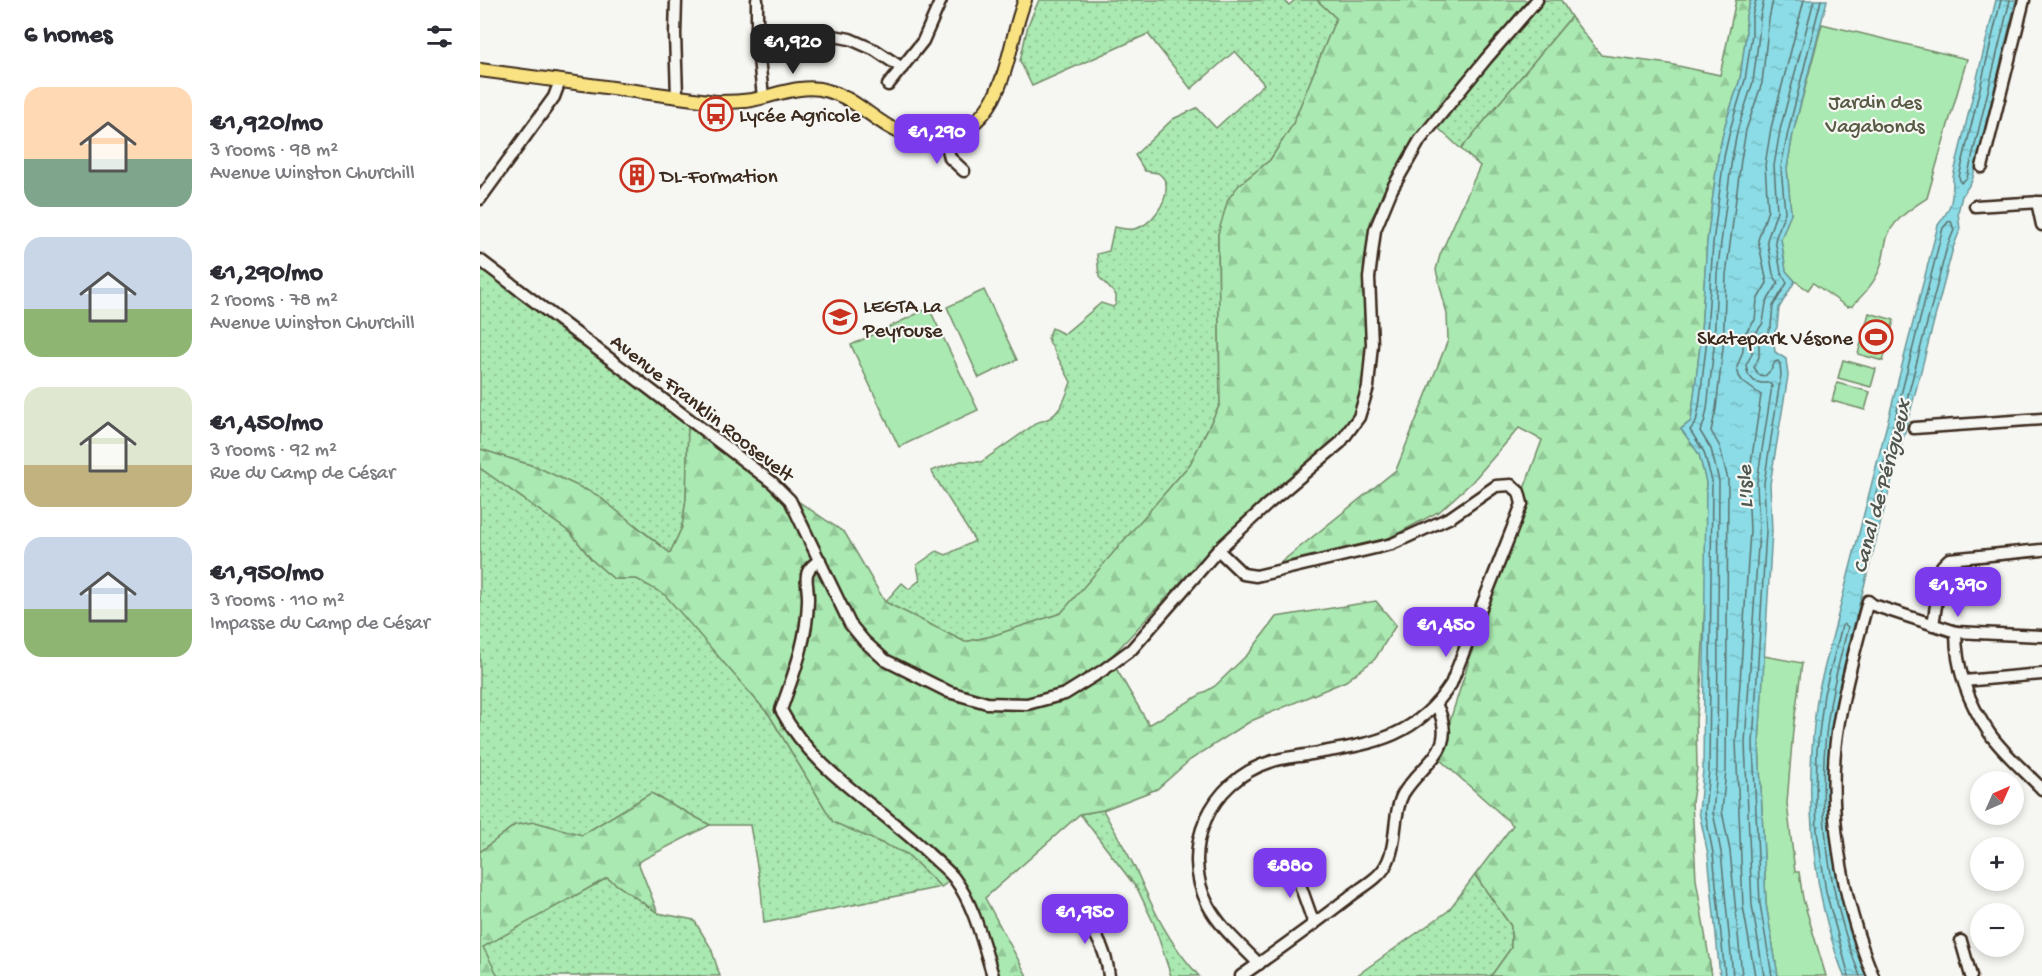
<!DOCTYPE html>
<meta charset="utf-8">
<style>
:root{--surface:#fff;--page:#f2f2f3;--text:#2b2b33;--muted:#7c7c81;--accent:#7c3aed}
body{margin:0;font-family:"Gochi Hand",sans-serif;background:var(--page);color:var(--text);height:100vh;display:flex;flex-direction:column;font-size:22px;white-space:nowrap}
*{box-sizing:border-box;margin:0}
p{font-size:20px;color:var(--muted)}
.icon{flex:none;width:33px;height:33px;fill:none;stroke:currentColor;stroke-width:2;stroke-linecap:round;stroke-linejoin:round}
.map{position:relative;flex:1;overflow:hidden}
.details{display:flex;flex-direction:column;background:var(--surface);width:480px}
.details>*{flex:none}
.needle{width:39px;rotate:45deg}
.fabs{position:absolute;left:1490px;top:771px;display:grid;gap:12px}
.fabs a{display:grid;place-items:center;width:54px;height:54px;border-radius:50%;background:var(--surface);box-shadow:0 3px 9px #0003;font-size:30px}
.price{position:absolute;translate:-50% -51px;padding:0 14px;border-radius:12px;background:var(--accent);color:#fff;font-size:20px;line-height:39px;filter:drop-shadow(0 2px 3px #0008)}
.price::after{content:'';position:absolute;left:50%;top:36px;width:18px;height:14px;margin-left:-9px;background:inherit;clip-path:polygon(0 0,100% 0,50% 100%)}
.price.on{background:#222;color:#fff}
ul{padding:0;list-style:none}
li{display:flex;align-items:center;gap:18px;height:150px;padding:0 24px}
li span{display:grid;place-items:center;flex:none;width:168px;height:120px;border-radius:18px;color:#555}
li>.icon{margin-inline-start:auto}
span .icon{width:72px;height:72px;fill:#fffc;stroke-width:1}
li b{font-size:26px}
h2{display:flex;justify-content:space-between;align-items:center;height:72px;padding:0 24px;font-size:26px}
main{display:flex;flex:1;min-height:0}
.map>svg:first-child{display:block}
.grass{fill:url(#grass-dots);stroke:#728a68;stroke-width:1.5}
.forest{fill:url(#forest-firs);stroke:#728a68;stroke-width:1.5}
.green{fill:#aae9b1;stroke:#728a68;stroke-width:1.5}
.water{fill:url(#water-ripples);stroke:#6b9596;stroke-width:1.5}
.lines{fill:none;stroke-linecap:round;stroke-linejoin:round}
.shore{stroke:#5b716e;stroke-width:1.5}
.minor-casing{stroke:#3b2a1e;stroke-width:15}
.major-casing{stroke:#3b2a1e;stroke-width:16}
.minor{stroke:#f6f6f2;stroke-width:10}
.major{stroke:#f8e281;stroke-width:12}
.labels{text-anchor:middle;stroke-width:4.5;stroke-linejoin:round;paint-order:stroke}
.park-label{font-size:21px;fill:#575a43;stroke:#f6f6f2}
.poi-label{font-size:21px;fill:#3b2a1e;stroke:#f6f6f2;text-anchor:start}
.street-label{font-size:21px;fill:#3b2a1e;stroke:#f6f6f2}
.water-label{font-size:22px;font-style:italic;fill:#4f5650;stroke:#f6f6f2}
</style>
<main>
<section class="details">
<h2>6 homes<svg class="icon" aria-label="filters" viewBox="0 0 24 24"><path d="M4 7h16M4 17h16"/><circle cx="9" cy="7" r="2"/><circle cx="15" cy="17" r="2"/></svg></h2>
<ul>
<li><span style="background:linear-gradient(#ffd9b3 60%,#7fa58c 0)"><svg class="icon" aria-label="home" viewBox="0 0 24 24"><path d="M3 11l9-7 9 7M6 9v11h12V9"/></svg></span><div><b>€1,920/mo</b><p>3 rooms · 98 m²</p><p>Avenue Winston Churchill</p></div></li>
<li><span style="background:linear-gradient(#c9d6e8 60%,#8fb573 0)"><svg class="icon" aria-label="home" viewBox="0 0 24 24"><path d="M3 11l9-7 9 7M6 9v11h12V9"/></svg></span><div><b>€1,290/mo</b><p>2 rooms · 78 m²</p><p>Avenue Winston Churchill</p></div></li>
<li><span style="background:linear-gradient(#dfe7d0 65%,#c2b280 0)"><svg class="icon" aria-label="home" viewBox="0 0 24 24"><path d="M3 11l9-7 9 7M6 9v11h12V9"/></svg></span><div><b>€1,450/mo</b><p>3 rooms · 92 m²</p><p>Rue du Camp de César</p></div></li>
<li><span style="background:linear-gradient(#c9d6e8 60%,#8fb573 0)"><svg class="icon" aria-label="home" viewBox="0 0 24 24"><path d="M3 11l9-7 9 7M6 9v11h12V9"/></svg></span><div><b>€1,950/mo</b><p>3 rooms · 110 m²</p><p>Impasse du Camp de César</p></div></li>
</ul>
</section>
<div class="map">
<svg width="1562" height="976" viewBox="0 0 1562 976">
<defs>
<pattern id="grass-dots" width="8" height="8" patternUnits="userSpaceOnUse" patternTransform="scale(1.5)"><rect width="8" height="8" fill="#aae9b1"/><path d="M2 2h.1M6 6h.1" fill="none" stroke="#93c898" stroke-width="1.8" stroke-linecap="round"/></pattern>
<pattern id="forest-firs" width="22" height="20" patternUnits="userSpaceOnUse" patternTransform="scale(1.5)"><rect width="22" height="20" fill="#aae9b1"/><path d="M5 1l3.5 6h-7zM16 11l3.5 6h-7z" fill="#93c898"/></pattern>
<pattern id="water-ripples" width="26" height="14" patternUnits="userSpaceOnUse" patternTransform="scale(1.5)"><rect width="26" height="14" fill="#8bdce6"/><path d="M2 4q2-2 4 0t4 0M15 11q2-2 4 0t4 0" fill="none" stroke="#79bdc5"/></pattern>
</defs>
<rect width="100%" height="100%" fill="#f6f6f2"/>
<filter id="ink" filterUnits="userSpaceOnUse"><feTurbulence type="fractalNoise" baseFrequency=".0167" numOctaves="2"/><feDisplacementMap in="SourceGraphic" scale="12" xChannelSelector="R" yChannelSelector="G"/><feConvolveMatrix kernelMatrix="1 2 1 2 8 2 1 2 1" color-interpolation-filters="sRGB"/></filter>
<g filter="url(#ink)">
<!-- grass -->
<g class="grass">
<path d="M559,0H804L809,5L815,0H837L856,18L812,126L790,160L759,185L738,234L740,404L710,464L582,613L512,636L485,642L405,602L422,583L429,589L440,580L437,565L457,551L466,555L495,541L451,471L481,461L501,462L558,422C579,419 585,400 591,382L570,343L568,338L572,328L584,334L621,303L633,307L636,304V295L619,277L617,254L629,251L634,227C641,228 648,230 654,229C671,226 688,202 686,185C686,180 682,176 678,173L665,171L655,155L693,119L717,108L736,128L784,84L755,51L711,89L668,34L552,86L540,61L548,25Z"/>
<path d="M1065,0H1081L1091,17L981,149L956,126Z"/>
<path d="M0,267L208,427L206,499L202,527L190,553L152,522L57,467L0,449Z"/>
<path d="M0,468L91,533L112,560L134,579H157L185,594L290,716L353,822L427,854L461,887L284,923L281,889L270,825H230L171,793L102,835L55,822L35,825L0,852Z"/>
<path d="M623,810C634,830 647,851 657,872C675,913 688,942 719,976H691L674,924L658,890L600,814Z"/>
<path d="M995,875L1031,926V948L1011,976H876L968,911Z"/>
<path d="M127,878L178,913L214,920L231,948L240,976H18L2,947Z"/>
</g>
<!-- forest -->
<g class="forest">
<path d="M837,0H1052L939,133L891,219L883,279L886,346L883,386L874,415L855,441L775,507L736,544L630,658L669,725L735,686L770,652L796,617L896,601L916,625L895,659L866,681L771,721L710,760L677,789L623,810L600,814L505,898L547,976H519L499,915L477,876L461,887L427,854L353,822L290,716L185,595L157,579H134L112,560L91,533L0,468V449L57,467L117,495L190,553L202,527L206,499L208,427L365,533L405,602L485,642L512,636L581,613L710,464L740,404L738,234L748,199L759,185L790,160L812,126L856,18Z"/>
<path d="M1256,0H1271L1266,15V34L1260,79L1245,125L1238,156L1227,242L1220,346L1211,421L1201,429L1219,454L1226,482V580L1221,685L1216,719L1217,768L1212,802L1216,879L1232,976H1011L1031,948V926L995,875L1033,825L958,758L1044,489L1062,440L1039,428L992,482L960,511L909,538L800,563L916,470L968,340L967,314L956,270L960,255L1000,166L981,149L1091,17L1121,55L1189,64L1240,75Z"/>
<path d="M171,793L230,825L158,862L178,913L127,878L3,947L18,976H0V852L35,825L55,822L102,835Z"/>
</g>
<!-- green -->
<g class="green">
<path d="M1342,24L1487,59L1447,198C1430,209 1411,221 1406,241C1404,252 1403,263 1398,273C1392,286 1382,296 1372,306L1367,307L1333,283L1328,290L1315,281L1306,271L1301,239L1311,213L1307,168L1313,133Z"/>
<path d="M504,290L537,360L499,378L467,307Z"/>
<path d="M449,308L498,410L419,447L371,345Z"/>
<path d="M1389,313L1414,320L1403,361L1378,354Z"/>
<path d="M1363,360L1396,369L1391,387L1358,378Z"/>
<path d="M1357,383L1390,392L1385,410L1352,401Z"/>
<path d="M1284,656L1322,663L1313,730L1307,803L1315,872H1319L1323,899L1346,976H1298L1286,904L1279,743Z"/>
</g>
<!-- water -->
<g class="water">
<path d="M1271,0H1347L1313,133L1307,168L1311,213L1301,239L1306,271L1315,281L1299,308L1297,327L1293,336L1295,352L1306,359L1308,376L1290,484L1292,531L1279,743L1286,904L1298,976H1240L1228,854L1219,812L1223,770L1226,482L1219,454L1201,429L1211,421L1220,346L1227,242L1238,156L1245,125L1260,79L1266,34V15Z"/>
<path d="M1516,0H1536L1492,181L1482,196L1478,212L1480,230L1473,248C1451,332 1430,415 1407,498C1396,540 1385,583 1374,625C1367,655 1359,684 1355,714C1341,803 1354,893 1386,976H1364C1329,885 1324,788 1338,693L1458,225C1472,207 1473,200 1473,177Z"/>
</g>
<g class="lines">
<!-- shore -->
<g class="shore">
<path d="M1521,0L1479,177L1481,183L1487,178L1530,0"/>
<path d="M1471,221L1474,230L1467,247L1401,498L1398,508L1395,510L1393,506L1463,228L1468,222Z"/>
<path d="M1245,976L1233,853L1225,812L1229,770L1232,481L1224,452L1210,430L1216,422L1219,407L1226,347L1233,243L1244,157L1251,126L1265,80L1272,34V16L1276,0"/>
<path d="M1253,976L1241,852L1233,812L1237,770L1239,481L1231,449L1220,431L1224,423L1227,409L1234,347L1237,274L1252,158L1258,128L1273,82L1279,35L1280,17L1284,0"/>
<path d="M1262,976L1250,851L1242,811L1246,770L1248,480L1240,447L1231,431L1236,409L1243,348L1246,275L1261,160L1266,130L1282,83L1289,19L1293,0"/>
<path d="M1275,976L1263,906L1256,742L1270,531L1268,484L1281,395L1263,382L1259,376L1257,367L1263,351V336L1275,320L1277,300L1287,283L1278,240L1288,210L1285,165L1291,128L1324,0"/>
<path d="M1284,976L1272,905L1265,743L1279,531L1277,482L1292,386L1289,383H1281L1274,381L1268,374L1266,365L1272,354L1273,337L1283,323L1286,303L1298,283L1293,274L1287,240L1297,211L1294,166L1300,130L1334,0"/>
<path d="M1292,976L1280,904L1273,743L1286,531L1284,483L1301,375L1300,364L1298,361L1295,362L1291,370L1285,376L1279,375L1274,367L1279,357V340L1286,335L1291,326L1293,306L1307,283L1301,272L1295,240L1305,212L1301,167L1308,132L1341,0"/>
<path d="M1369,976L1346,892L1337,831L1336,799L1337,750L1344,694L1362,626L1364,624L1368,627C1361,655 1353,683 1349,712C1335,801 1347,892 1380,976"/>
</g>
<!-- minor casing -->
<g class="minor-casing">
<g id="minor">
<path d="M196,0L195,34L197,96"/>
<path d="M277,0V39L283,97"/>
<path d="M277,39L343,34L370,39L395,50L422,68"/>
<path d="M408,85L443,41L461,0"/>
<path d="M465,137L470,158L484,171"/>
<path d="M1502,167L1544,0"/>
<path d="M0,199L74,97L80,81"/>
<path d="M1557,202L1562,225"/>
<path d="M1495,206L1562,202"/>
<path d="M0,260L293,483L310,500L370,624L384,641L405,660L469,692L507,703L547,704L585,694L622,671L652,649L738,550L788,504L860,443L879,417L888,387L892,344L889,278L895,230L912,189L940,140L1006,59L1057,0"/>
<path d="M1434,428L1562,419"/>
<path d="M738,550L763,574L776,576L912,544L971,517L1016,486L1031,485L1039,492L1042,504L971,684C934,741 887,744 826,755C814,757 801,758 790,762C730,781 699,849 728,905C740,928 762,946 779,964"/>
<path d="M340,560C319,573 329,581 328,601C327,641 314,673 301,710C334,772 398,805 448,853C456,861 467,869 474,878C495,906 503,944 513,976"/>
<path d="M1453,625L1462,566L1469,559L1562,550"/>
<path d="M1476,632C1476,669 1489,704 1510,734C1524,754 1545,771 1562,789"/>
<path d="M1484,681L1562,674"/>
<path d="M813,865L834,924"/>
<path d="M591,909C613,925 626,948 629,976"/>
<path d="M1481,941L1491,976"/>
<path d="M761,976C797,951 833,925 868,898C880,888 899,879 906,865C918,844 912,815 923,794C943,761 980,751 956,704"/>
<path d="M1393,976C1362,900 1344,803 1359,721C1366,681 1377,641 1388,601L1393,605L1476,632L1562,636"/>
</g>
</g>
<!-- major casing -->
<g class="major-casing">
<path id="major" d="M0,70L236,102C248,102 260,102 272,100C297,95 323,83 348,91C375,98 394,121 419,132C436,139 454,141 472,135C528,116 526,46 545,0"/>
</g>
<!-- minor -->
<use href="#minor" class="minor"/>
<!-- major -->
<use href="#major" class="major"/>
</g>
</g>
<!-- icons -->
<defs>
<g id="bus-ring" transform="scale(1.725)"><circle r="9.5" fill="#f6f6f2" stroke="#c8321e" stroke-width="1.5"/><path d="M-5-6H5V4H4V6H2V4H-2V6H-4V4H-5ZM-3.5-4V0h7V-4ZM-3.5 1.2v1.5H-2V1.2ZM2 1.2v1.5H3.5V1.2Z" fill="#c8321e"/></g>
<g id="building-ring" transform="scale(1.725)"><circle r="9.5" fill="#f6f6f2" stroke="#c8321e" stroke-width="1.5"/><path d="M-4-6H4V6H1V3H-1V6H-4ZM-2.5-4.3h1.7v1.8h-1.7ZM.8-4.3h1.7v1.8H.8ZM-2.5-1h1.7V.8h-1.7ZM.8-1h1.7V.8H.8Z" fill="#c8321e"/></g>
<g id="school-ring" transform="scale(1.725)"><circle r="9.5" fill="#f6f6f2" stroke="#c8321e" stroke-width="1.5"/><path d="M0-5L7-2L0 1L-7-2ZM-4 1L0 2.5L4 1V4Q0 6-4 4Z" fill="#c8321e"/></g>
<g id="stadium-ring" transform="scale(1.725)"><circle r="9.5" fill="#f6f6f2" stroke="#c8321e" stroke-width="1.5"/><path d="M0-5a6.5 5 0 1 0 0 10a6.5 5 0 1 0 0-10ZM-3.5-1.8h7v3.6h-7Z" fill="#c8321e"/></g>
</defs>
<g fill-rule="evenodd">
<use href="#bus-ring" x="236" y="114"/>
<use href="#building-ring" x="157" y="175"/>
<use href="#school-ring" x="360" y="317"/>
<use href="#stadium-ring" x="1396" y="337"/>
</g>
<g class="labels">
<!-- park labels -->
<g class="park-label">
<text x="1395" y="108">Jardin des<tspan x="1395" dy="24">Vagabonds</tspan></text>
</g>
<!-- poi labels -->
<g class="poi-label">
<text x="259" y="121">Lycée Agricole</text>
<text x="180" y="182">DL-Formation</text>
<text x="383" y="312">LEGTA La<tspan x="383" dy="24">Peyrouse</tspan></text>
<text x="1373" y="344" text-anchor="end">Skatepark Vésone</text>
</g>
<!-- street labels -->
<g class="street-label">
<text transform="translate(223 407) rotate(38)" y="7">Avenue Franklin Roosevelt</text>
</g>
<!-- water labels -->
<g class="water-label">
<text transform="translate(1400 486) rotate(-75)" y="8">Canal de Périgueux</text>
<text transform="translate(1263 487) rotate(-92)" y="8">L'Isle</text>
</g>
</g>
</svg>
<div class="fabs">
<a><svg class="needle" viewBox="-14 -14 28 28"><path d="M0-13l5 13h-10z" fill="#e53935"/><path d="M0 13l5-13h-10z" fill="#7c7c81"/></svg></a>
<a>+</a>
<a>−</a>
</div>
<b class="price on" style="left:313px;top:75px">€1,920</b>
<b class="price" style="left:457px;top:165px">€1,290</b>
<b class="price" style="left:1478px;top:618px">€1,390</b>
<b class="price" style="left:966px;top:658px">€1,450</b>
<b class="price" style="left:810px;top:899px">€880</b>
<b class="price" style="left:605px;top:945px">€1,950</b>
</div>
</main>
